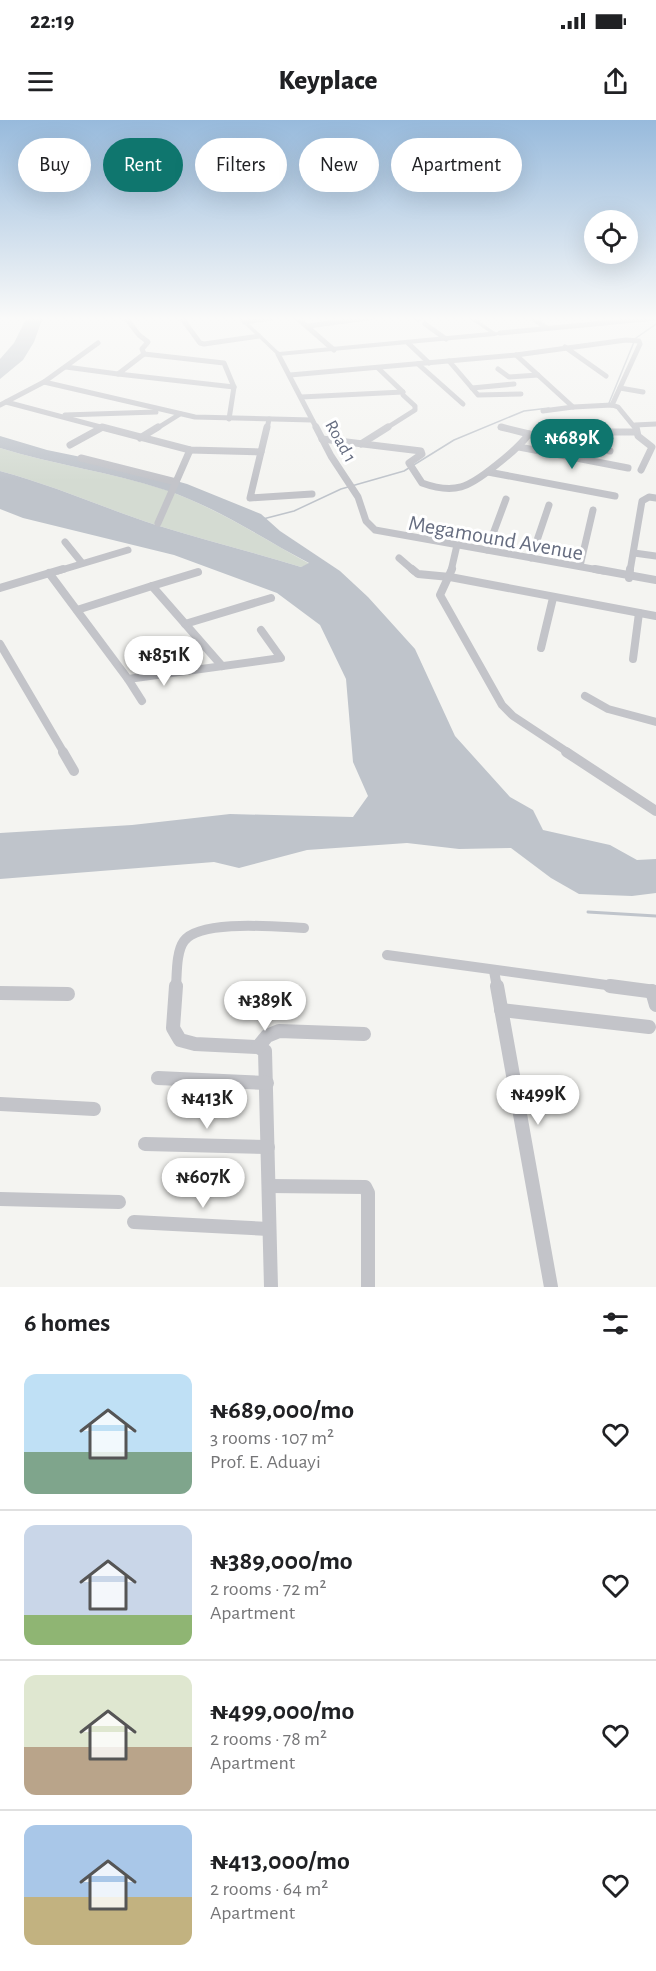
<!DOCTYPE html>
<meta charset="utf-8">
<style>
:root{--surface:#fff;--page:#f2f2f2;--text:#202124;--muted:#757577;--line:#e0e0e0;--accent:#0f766e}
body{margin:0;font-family:"Alegreya Sans",sans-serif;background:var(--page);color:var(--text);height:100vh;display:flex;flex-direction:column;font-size:22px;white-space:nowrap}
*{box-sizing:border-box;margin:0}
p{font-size:20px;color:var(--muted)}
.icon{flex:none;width:33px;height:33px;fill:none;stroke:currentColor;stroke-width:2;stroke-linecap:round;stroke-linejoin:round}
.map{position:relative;height:1167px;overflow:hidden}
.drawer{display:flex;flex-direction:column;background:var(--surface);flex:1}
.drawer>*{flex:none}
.hud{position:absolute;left:18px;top:18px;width:621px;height:54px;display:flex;gap:12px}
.buttons{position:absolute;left:584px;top:90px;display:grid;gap:12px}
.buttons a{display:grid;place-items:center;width:54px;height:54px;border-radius:50%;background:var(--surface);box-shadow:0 6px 24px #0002;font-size:30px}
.price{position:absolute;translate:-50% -51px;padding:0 14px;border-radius:21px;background:#fff;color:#222;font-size:20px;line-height:39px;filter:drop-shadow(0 2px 3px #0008)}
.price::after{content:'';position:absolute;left:50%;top:36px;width:18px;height:14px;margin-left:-9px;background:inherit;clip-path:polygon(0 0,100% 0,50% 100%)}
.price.on{background:var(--accent);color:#fff}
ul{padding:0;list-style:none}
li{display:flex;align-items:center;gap:18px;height:150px;padding:0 24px}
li+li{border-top:2px solid var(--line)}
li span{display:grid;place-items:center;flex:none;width:168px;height:120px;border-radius:12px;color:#555}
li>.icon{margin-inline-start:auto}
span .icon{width:72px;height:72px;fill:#fffc;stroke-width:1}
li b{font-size:26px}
h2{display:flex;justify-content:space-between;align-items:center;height:72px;padding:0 24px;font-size:26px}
.pill{padding:0 21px;border-radius:27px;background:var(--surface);box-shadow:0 6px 24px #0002;font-size:21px;line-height:54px}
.pill.on{background:var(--accent);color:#fff}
.status{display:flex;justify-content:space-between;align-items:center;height:42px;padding:0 30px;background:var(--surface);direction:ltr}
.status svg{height:16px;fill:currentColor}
header{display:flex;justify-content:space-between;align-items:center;height:78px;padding:0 24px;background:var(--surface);font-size:27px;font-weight:800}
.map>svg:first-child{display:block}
.green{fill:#d4dbd2}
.water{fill:#bfc4cb}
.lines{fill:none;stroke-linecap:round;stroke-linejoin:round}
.stream-far1{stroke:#bfc4cb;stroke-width:1.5}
.stream{stroke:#bfc4cb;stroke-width:3}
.minor-far4{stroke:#c3c4c9;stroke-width:5}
.minor-far3{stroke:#c3c4c9;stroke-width:7}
.minor-far2{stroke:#c3c4c9;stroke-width:8}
.minor-far1{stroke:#c3c4c9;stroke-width:10}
.minor{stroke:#c3c4c9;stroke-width:14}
.tertiary{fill:#c3c4c9;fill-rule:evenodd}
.labels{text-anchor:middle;stroke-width:6;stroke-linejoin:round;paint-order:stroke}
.far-street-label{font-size:18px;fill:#666d80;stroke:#fff}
.street-label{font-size:22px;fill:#666d80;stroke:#fff}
</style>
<div class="status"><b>22:19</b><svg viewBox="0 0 49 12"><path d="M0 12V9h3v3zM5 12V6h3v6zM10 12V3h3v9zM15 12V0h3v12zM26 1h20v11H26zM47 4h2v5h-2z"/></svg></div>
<header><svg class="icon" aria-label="menu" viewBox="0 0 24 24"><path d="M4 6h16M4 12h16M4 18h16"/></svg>Keyplace<svg class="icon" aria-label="share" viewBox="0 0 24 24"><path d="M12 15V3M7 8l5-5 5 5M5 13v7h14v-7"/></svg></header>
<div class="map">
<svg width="656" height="1167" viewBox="0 0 656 1167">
<rect width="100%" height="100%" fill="#f4f4f1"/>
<!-- green -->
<path class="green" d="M0,328C55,345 111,352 166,370C217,388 262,418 310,444L301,447C253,432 204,420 156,405C104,388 53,365 0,351Z"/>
<!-- water -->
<g class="water">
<path d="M27,197H43L34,222L23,240L0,259V239L14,223Z"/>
<path d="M0,316L47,330L120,345L187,364L261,394L280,411L340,451L368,477L415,529L455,616L510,677L533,690L543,710L610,725L637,740L656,739V773L632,776L579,774L551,758L511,728L459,729L407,723L307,730L239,748L214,742L0,759V713L132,705L230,694L353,697L368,676L353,642L346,559L320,505L277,473L174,435L23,398L0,389V351C53,365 104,388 156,405C204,420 253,432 301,447L309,443C261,418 217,387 165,370C111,352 55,345 0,328Z"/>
</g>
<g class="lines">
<!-- stream-far1 -->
<g class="stream-far1">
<path d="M636,218L656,204"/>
<path d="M609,283L634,222"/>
<path d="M263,399L294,391L341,369L404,351L454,320L524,291L549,288"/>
</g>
<!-- stream -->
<path class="stream" d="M588,792L656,796"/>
<!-- minor-far4 -->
<g class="minor-far4">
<path d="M125,197L139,215L148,222L142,229L144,234L118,254L234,267L229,299"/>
<path d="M181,197L200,223L204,224L259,216"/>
<path d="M296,197L334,230"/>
<path d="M415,197L418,199"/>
<path d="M530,197L547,208"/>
<path d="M244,202L278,197"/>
<path d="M425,204L446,219"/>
<path d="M308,206L375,197"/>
<path d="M500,213L656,198"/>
<path d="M408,223L429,243"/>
<path d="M565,227L606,256"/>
<path d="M144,234L224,243L234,267"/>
<path d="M278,234L317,309"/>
<path d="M516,235L573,287L612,285L618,287L636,309"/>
<path d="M449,241L478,275L521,274"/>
<path d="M418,244L463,284"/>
<path d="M66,247L118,254"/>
<path d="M378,248L403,272"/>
<path d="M498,249L509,257L538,255"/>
<path d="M290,255L516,235L626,220L639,221L640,224L612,285"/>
<path d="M44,262L98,223"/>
<path d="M472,268L514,264"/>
<path d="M620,268L643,272"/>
<path d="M301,277L403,272"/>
<path d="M6,282L108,309"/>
<path d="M0,285L44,262L195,297L312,300"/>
<path d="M543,291L573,287"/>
<path d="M65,295L156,292"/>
<path d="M635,305L656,304"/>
<path d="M501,307L507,309"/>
<path d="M156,309L180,294"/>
<path d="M267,309L269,299"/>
<path d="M385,309L415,290V286L403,275"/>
</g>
<!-- minor-far3 -->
<g class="minor-far3">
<path d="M102,307L190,330L261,332L267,307"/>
<path d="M316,307L331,336L358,377L366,401L375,410L604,451"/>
<path d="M501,307L529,314"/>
<path d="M636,307L638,316L652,327L641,350"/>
<path d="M140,318L158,307"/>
<path d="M322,319L421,331L422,334L409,343L422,363C455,375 469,367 495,346C508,336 519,327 529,314L610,331"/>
<path d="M361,324L388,307"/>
<path d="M70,325L101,308"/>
<path d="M583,325L591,314L597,312H635"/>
<path d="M519,327L628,348"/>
<path d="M261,332L250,378L312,374"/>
<path d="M81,338L176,362"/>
<path d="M488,352L615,376"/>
<path d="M158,403L190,330"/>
<path d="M65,422L82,443"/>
<path d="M487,430L506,379"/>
<path d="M634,433L656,436"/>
<path d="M399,438L414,451"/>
<path d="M531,438L549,385"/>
<path d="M580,446L593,390"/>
<path d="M58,451L128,430"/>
<path d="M451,451L457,425"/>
<path d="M630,451L642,381L649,377L656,378"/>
</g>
<!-- minor-far2 -->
<g class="minor-far2">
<path d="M412,449L418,454L450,457L656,496"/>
<path d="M452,449L440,475L502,585L513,596L569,633"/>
<path d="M595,449L656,460"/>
<path d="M49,453L128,559L281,538L261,510"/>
<path d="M629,458L630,449"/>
<path d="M152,466L198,452"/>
<path d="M0,468L63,449"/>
<path d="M77,490L152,466L222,546"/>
<path d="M185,504L271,478"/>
<path d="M0,524L64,633"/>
<path d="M541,528L553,478"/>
<path d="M633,539L639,493"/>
<path d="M128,559L142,581"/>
<path d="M585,576L608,589L656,602"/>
</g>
<!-- minor-far1 -->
<g class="minor-far1">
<path d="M63,632L74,651"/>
<path d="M566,632L656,691"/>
<path d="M387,835L621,867"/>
<path d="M494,851L497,867"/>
<path d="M176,867C177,854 176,832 184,821C200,799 279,807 304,808"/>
</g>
<!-- minor -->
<g class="minor">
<path d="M176,866L173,908L180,920L195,924L258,927L265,931L271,1167"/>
<path d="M497,866L551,1167"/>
<path d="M610,866L656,872"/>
<path d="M652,871L656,885"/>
<path d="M0,873L68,874"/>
<path d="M501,890L649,907"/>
<path d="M258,927L267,916L279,911L364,914"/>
<path d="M158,958L267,963"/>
<path d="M0,984L94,989"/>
<path d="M145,1024L268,1027"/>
<path d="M269,1066L365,1067L368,1073V1167"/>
<path d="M0,1079L119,1082"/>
<path d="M134,1102L269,1109"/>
</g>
<!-- tertiary -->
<path class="tertiary" d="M237,197H242L279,232L489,212L467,197H473L495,212L503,213L495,216L278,236Z"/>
</g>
<!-- sky -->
<linearGradient id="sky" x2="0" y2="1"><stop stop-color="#97badc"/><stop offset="0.55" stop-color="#fafaf9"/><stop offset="1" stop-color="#fafaf9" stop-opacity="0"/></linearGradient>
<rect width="656" height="361" fill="url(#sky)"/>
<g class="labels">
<!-- far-street labels -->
<g class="far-street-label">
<text transform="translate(341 321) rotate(61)" y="6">Road 1</text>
</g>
<!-- street labels -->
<g class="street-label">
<text transform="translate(496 417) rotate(10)" y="8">Megamound Avenue</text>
</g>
</g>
</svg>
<div class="buttons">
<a><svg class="icon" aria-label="locate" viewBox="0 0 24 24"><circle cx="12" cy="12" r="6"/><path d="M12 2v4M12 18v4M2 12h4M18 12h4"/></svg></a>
</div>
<b class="price on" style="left:572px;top:350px">₦689K</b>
<b class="price" style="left:164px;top:567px">₦851K</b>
<b class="price" style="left:265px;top:912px">₦389K</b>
<b class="price" style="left:538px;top:1006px">₦499K</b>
<b class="price" style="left:207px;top:1010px">₦413K</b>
<b class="price" style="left:203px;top:1089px">₦607K</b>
<div class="hud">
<a class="pill">Buy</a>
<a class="pill on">Rent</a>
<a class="pill">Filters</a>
<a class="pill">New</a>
<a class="pill">Apartment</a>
</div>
</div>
<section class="drawer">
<h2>6 homes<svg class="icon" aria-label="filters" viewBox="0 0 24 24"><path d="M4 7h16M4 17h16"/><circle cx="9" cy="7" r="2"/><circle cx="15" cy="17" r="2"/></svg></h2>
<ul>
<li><span style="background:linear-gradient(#bfe0f5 65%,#7fa58c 0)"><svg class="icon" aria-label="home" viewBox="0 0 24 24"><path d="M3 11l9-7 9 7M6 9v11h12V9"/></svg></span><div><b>₦689,000/mo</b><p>3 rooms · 107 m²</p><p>Prof. E. Aduayi</p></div><svg class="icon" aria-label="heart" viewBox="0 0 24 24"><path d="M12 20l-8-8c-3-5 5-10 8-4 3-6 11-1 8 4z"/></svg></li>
<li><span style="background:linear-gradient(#c9d6e8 75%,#8fb573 0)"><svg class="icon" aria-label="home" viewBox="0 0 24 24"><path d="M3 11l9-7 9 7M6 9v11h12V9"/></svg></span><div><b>₦389,000/mo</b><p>2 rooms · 72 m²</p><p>Apartment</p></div><svg class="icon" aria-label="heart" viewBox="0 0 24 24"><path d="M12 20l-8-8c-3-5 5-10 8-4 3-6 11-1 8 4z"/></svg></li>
<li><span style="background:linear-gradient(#dfe7d0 60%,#b9a48a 0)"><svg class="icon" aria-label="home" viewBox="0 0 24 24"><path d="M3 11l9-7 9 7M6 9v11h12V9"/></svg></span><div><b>₦499,000/mo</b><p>2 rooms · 78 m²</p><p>Apartment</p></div><svg class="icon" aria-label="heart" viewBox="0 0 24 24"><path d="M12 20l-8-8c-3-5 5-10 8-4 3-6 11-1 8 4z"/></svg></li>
<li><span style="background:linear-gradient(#a9c7e8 60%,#c2b280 0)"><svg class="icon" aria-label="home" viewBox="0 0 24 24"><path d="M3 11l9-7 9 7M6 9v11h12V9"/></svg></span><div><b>₦413,000/mo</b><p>2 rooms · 64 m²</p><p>Apartment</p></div><svg class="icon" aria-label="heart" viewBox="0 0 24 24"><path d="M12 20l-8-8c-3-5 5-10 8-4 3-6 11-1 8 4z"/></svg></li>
</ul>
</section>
